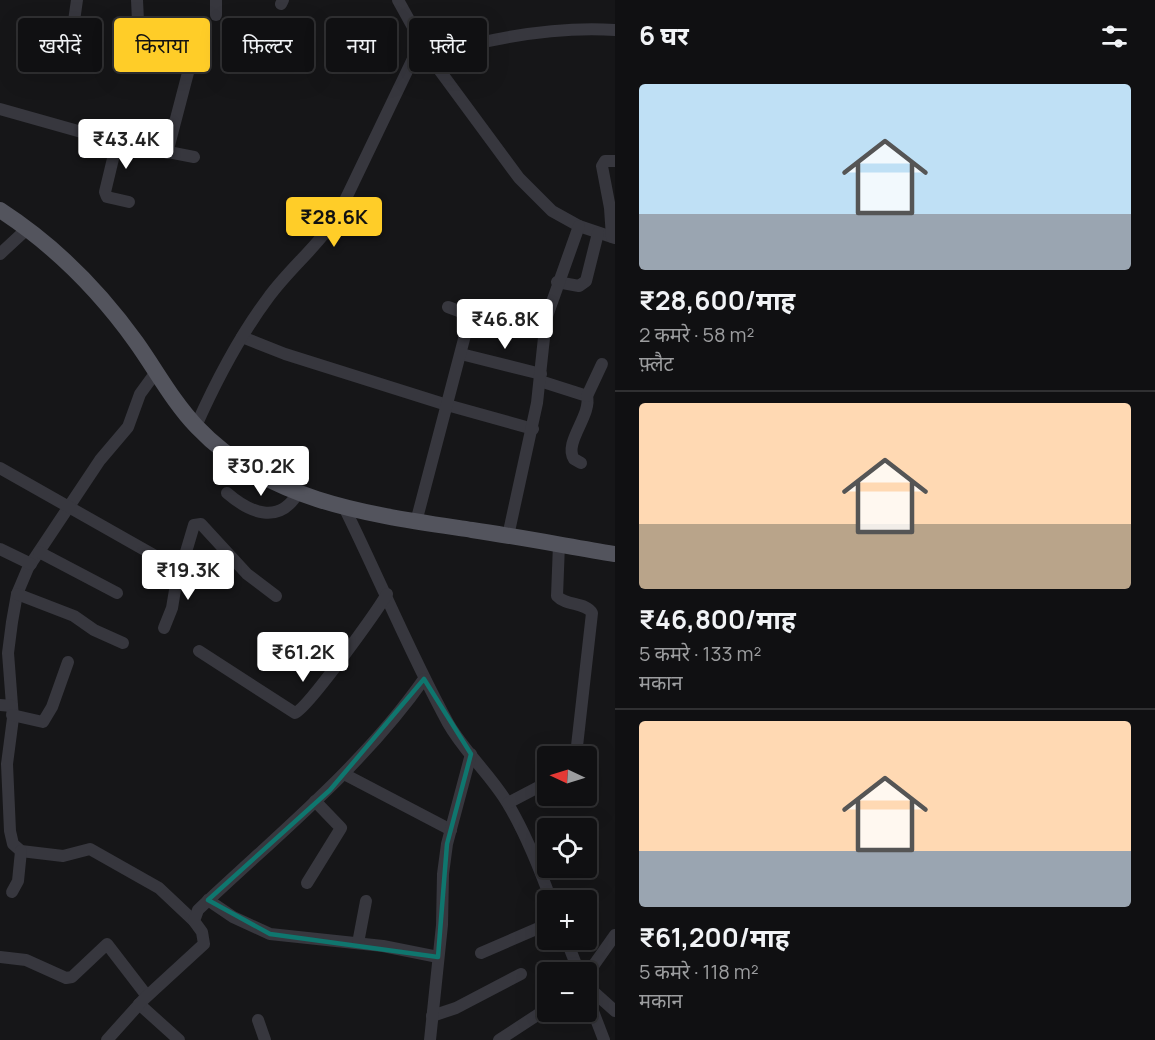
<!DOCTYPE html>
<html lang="hi">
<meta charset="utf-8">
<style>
:root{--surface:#101012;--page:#19191b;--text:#f1f3f6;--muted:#9c9d9f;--line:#303032;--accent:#ffcd28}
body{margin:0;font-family:Manrope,"Noto Sans Devanagari",sans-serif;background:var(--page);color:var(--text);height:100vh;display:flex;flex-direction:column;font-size:22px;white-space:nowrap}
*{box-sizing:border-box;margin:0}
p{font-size:20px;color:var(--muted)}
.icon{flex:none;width:33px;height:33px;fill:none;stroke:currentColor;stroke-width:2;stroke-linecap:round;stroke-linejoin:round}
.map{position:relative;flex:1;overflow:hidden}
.sheet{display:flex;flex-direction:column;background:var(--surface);width:540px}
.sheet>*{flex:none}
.banner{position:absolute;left:18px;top:18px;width:507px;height:54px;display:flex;gap:12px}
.needle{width:39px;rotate:274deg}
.tools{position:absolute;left:537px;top:746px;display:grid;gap:12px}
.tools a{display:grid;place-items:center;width:60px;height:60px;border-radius:6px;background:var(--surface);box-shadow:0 6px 24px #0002,0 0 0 2px var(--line);font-size:30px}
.price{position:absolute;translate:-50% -51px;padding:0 14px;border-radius:6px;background:#fff;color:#222;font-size:20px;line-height:39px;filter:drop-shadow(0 2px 3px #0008)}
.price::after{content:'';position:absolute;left:50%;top:36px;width:18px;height:14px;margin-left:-9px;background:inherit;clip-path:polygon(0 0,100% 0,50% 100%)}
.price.active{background:var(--accent);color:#111}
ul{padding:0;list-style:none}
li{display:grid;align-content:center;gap:12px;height:318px;padding:0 24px}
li+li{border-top:2px solid var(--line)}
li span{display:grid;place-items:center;height:186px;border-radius:6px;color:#555}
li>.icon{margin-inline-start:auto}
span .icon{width:108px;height:108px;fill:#fffc;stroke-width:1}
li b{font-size:26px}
h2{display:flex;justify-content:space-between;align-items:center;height:72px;padding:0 24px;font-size:26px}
.pill{padding:0 21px;border-radius:6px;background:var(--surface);box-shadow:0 6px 24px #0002,0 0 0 2px var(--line);font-size:21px;line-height:54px}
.pill.active{background:var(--accent);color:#111}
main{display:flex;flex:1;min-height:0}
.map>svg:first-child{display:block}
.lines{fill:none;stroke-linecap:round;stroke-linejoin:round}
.minor{stroke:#37373e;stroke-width:12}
.major{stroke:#53545d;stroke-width:16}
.marked{fill:none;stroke:#0f766e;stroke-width:4.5;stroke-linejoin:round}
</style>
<main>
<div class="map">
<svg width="615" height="1040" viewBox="0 0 615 1040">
<rect width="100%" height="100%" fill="#161618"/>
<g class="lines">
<!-- minor -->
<g class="minor">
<path d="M137,0L138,21"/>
<path d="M398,0L429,56L519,178L552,211L579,226L615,238"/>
<path d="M281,4L283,0"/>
<path d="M216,15V0"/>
<path d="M71,42L77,0"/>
<path d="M429,56C487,39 553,26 615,30"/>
<path d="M0,109L117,142L194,157"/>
<path d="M117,142L105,192L107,197L129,202"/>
<path d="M167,153L195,46"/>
<path d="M612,237L610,208L602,166L605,161H615"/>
<path d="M0,254L28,228"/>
<path d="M557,282L579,286L586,281L598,233"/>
<path d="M242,337L285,354L447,405L533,429"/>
<path d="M461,354L541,374"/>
<path d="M156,372L140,394L128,427L100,460L28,568L17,594L12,622L8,653L13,718L7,764L10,831L13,844L21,851L63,856L90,849L159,888L194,921"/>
<path d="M540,381L587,396C592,415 563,443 574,459L581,463"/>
<path d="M587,396L602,364"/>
<path d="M196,426C216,381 239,337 268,298C289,269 317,247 337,217L421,42"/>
<path d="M0,468L173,566H179L183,562L194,525L201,524L247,574L276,596"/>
<path d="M227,493C250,513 279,525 298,493"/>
<path d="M345,509C380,580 410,654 448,723C465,753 491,775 508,804C526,834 539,867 551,900"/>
<path d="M416,522L469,320L467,314L448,307"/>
<path d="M508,536L537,403L546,319L579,226"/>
<path d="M559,544L557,596C566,606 586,602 592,613L577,746L572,756"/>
<path d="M0,549L31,564"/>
<path d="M39,552L117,593"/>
<path d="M17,594L74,616L94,630L123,643"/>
<path d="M164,628L172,608L179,566"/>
<path d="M199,651L295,713C308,708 377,611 387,594"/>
<path d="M0,705L12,706"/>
<path d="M12,715L43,722L52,707L68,662"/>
<path d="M344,774L451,830"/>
<path d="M508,803L548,782"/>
<path d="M307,883L341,828L315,801"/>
<path d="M12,892L18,881L21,851"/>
<path d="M208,900L233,917L270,934L383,946L438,957"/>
<path d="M566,939L579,972"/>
<path d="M358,943L366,901"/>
<path d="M481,953L548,924"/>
<path d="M0,957L26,960L66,978L72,977L107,944L147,996"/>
<path d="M586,976L615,935"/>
<path d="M586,985L615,1011"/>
<path d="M586,993L604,1040"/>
<path d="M139,1004L179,1040"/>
<path d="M432,1016L456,1008L521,974"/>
<path d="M258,1020L265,1040"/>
<path d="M107,1040L143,1000L204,944L202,932L194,921L198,910C276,836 362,767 424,679"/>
<path d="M430,1040L442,925L443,874L447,844L471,754"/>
<path d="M499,1040L548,1008"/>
</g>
<!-- major -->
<path class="major" d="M0,210C54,245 98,289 136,342C156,370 173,402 197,427C269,503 373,515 472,530C519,537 567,546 615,554"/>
</g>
<!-- marked area -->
<path class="marked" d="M424,679L471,754L447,844L438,957L270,934L208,900L330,790Z"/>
</svg>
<div class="tools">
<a><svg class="needle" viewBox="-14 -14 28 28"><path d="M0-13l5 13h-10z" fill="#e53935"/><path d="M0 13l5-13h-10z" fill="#9c9d9f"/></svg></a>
<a><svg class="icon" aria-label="locate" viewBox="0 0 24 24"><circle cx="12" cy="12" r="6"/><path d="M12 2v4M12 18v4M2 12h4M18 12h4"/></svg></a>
<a>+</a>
<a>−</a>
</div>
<b class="price" style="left:126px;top:170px">₹43.4K</b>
<b class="price active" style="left:334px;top:248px">₹28.6K</b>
<b class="price" style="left:505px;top:350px">₹46.8K</b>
<b class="price" style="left:261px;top:497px">₹30.2K</b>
<b class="price" style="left:188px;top:601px">₹19.3K</b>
<b class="price" style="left:303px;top:683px">₹61.2K</b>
<div class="banner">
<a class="pill">खरीदें</a>
<a class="pill active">किराया</a>
<a class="pill">फ़िल्टर</a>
<a class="pill">नया</a>
<a class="pill">फ़्लैट</a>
</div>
</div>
<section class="sheet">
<h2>6 घर<svg class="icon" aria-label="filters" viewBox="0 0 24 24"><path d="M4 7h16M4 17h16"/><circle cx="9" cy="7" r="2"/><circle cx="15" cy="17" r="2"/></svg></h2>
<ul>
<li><span style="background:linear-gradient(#bfe0f5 70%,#9aa5b1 0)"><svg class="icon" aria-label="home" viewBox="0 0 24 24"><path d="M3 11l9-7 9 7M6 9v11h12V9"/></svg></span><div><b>₹28,600/माह</b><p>2 कमरे · 58 m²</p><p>फ़्लैट</p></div></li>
<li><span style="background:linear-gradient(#ffd9b3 65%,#b9a48a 0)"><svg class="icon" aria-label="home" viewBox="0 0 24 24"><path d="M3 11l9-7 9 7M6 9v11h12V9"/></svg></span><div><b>₹46,800/माह</b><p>5 कमरे · 133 m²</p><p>मकान</p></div></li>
<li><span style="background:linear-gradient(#ffd9b3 70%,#9aa5b1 0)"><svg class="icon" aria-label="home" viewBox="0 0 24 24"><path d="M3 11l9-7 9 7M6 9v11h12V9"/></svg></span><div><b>₹61,200/माह</b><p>5 कमरे · 118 m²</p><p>मकान</p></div></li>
</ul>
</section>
</main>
